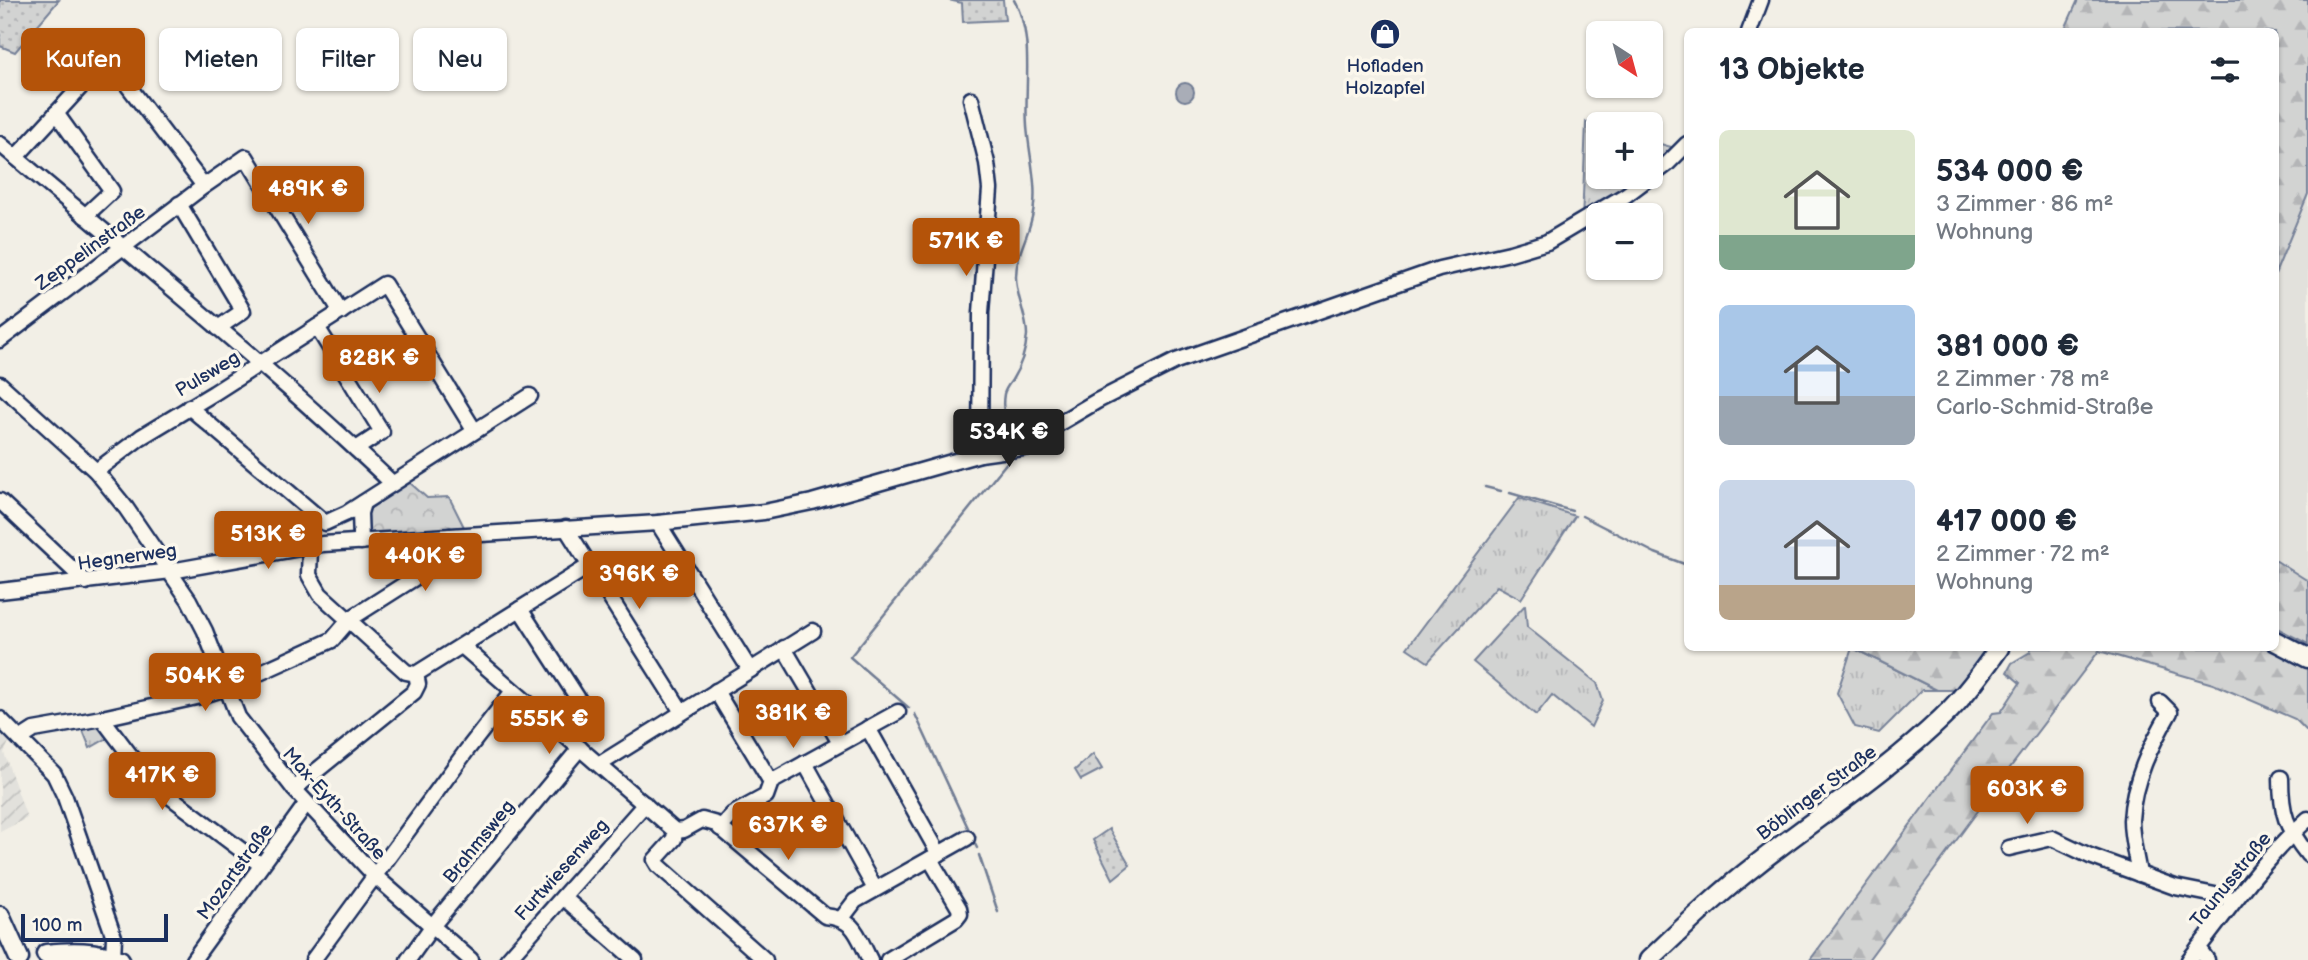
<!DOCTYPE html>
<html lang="de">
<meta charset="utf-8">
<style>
:root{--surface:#fff;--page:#f6f6f7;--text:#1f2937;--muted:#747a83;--accent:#b45309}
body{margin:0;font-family:"Balsamiq Sans",sans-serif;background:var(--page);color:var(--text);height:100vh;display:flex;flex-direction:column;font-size:26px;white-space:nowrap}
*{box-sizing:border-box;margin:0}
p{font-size:23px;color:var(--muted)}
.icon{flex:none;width:38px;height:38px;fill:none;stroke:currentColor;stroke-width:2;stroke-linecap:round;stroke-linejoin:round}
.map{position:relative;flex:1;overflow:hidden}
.drawer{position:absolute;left:1684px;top:28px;width:595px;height:623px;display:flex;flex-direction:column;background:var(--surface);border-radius:10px;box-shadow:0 2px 5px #0004}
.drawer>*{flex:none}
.top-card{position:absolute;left:21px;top:28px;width:665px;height:63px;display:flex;gap:14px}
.needle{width:46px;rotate:144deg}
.tools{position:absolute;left:1586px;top:21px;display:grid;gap:14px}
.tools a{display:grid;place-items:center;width:77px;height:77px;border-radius:10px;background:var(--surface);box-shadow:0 2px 5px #0004;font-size:35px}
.scale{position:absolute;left:21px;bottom:18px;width:147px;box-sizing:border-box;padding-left:7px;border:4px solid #1b2f5e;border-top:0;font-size:19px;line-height:24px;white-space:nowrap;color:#1b2f5e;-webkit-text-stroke:5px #fbf7ec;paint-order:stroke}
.price{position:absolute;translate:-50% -60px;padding:0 16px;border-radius:7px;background:var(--accent);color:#fff;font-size:23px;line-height:46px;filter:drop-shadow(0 2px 4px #0008)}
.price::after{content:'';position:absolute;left:50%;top:42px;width:21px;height:16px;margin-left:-10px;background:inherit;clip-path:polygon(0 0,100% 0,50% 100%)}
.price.selected{background:#222;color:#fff}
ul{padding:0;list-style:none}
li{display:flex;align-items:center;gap:21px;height:175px;padding:0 35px}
li span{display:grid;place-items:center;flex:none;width:196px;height:140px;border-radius:10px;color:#555}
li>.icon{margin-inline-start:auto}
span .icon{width:84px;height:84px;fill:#fffc;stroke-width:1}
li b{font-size:30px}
h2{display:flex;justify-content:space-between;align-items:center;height:84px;padding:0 35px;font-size:30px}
.tag{padding:0 24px;border-radius:10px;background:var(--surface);box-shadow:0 2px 5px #0004;font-size:24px;line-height:63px}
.tag.selected{background:var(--accent);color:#fff}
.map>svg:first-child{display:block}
.built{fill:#e2e1dc}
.industrial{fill:url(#industrial-furrows)}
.grass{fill:url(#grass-tufts);stroke:#768198;stroke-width:2}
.forest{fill:url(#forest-firs);stroke:#768198;stroke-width:2}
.park{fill:url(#park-crowns);stroke:#768198;stroke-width:2}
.garden{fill:url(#garden-dots);stroke:#768198;stroke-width:2}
.water{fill:#a9adb7;stroke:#707b93;stroke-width:2}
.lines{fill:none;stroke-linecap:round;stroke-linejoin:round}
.stream{stroke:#707b93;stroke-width:2.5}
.minor-casing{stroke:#1b2f5e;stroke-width:19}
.major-casing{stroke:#1b2f5e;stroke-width:23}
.minor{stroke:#fbf7ec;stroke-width:14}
.major{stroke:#fbf7ec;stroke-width:18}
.labels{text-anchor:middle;stroke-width:7;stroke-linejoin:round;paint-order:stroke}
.poi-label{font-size:19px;fill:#1b2f5e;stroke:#fbf7ec}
.street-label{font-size:19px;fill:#1b2f5e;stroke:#fbf7ec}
</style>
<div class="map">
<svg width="2308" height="960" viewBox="0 0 2308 960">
<defs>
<pattern id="industrial-furrows" width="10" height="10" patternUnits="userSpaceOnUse" patternTransform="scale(1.75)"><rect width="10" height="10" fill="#e2e1dc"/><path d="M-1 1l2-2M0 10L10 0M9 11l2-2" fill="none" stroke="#c1c1bf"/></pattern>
<pattern id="grass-tufts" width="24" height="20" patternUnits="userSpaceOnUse" patternTransform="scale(1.75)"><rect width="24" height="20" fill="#d2d3d2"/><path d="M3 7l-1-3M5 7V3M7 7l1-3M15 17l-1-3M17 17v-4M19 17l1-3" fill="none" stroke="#b4b5b7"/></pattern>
<pattern id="forest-firs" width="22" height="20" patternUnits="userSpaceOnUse" patternTransform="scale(1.75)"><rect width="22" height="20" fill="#d2d3d2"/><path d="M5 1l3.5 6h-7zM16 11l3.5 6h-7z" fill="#b4b5b7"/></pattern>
<pattern id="park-crowns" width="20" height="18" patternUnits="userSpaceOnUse" patternTransform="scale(1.75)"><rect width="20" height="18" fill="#d2d3d2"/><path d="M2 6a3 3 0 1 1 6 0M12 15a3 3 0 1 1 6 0" fill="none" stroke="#b4b5b7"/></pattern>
<pattern id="garden-dots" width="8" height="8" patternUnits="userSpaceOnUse" patternTransform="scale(1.75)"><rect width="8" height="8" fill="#d2d3d2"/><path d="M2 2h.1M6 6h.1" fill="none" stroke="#b4b5b7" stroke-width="1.8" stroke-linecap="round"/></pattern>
</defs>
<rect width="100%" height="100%" fill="#f2efe6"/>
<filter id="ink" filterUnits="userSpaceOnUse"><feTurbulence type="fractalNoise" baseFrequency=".0143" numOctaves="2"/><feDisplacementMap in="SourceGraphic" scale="14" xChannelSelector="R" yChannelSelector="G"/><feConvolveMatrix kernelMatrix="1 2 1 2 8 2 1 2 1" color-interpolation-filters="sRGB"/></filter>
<g filter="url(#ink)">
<!-- built -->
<path class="built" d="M2308,194V581L2275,560V274Z"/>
<!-- industrial -->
<path class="industrial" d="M0,730L10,740L4,753L27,818L0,832Z"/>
<!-- grass -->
<g class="grass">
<path d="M1586,122L1598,125V177H1650V141L1682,150C1652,179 1617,200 1582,222Z"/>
<path d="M1519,498L1575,516L1521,599L1497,586L1428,662L1407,648Z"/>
<path d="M1525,605L1527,627L1597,683L1603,701L1591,727L1552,695L1536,715L1473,662Z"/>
<path d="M1852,648H1853L1937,690H1922L1879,733L1855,727L1837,693Z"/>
<path d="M101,723L111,736L90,748L82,728Z"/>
</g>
<!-- forest -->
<g class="forest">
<path d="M2078,0H2308V194L2275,274V32L2064,31Z"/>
<path d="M2275,560L2308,581V644L2275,627Z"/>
<path d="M1853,648H1999L1962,696L1952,690H1937Z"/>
<path d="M2031,648H2273L2308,667V732L2295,719L2213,684L2099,651L2003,777L1868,960H1810L1993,713L2001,712L2020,683L2007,672L2012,663L2030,652Z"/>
</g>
<!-- park -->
<path class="park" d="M409,482L427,498L449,497L464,527L372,535L367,529L368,510Z"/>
<!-- garden -->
<g class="garden">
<path d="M0,0H59L15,52L0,46Z"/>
<path d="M948,0H1003L1005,20L963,22L962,3Z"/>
<path d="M1093,754L1102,769L1081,780L1075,770Z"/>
<path d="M1109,829L1130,865L1113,879L1093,840Z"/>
</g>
<!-- water -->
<circle class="water" cx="1185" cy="92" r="9"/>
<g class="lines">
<!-- stream -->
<g class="stream">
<path d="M1014,0C1035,36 1024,86 1027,126C1029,157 1040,191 1031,221C1026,241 1016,256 1016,277C1016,297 1027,316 1027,335C1026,350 1020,367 1012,380C1009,384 1005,389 1004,394C1001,411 1007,430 1014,445"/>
<path d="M1485,487L1501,491"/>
<path d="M1510,493L1572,511"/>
<path d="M1582,516L1655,553L1687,565"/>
<path d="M909,708L850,657L1012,456"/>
<path d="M915,714L970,832"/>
<path d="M972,838L977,848"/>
<path d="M979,855L998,912"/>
</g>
<!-- minor casing -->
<g class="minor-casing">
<g id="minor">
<path d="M1749,32L1761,0"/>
<path d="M107,58L204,186"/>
<path d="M971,99L987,163L990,189L981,313L980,454"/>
<path d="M56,113L112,191L85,216"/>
<path d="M0,144C131,255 267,364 392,483"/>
<path d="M16,157L122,42"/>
<path d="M179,204L243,311L218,328"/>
<path d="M317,327L382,432L356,449"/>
<path d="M0,340L204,186L246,157L341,312"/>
<path d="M0,384L96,471L126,508L189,600L205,631L238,717L294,789L375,876L471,960"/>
<path d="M189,407L325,523L347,513L530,396"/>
<path d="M96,471L141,437L214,393L384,284L474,430"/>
<path d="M0,501L86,582"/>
<path d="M658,523L750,670"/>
<path d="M566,528L682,712"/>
<path d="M361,542L360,513L363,503"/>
<path d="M310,547L309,575L320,594L406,672L416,674L589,566"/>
<path d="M0,591L171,571L323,544L658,523L764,512L812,502L980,454L1030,447L1058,424L1097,401L1176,361L1439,269L1510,253L1547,242L1626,195L1666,165L1687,144"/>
<path d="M520,609L586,711L557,728"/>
<path d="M462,646L675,831"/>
<path d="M784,648L840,743"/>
<path d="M716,691L771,782"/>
<path d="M102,718L130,755L168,795L261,865"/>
<path d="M0,719L54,774L65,797L114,937L113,958"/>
<path d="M868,728L939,854"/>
<path d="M20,739L34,730L102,718L201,696L226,688L332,640L350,619L449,556L450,536"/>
<path d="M805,763L875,889"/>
<path d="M600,764L813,631"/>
<path d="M2281,778C2281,814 2286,827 2308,855"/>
<path d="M294,789L414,692L418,684L416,674"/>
<path d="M720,828L733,814L766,796L771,782L898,712"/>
<path d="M675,831L684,830L702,820L716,824L825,916C856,919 857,935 870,960"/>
<path d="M675,831L674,839L655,860L658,865L765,960"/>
<path d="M2009,848L2052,838L2090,856L2175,887L2235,899"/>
<path d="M2139,874C2136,856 2131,838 2131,820C2133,781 2151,745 2170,712L2160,702"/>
<path d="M563,897L635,960"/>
<path d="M842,918L855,901L967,838"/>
<path d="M2198,948L2207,960"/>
<path d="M193,960L306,804"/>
<path d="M313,960L467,750L513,691"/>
<path d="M408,960L433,925L580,748"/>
<path d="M507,960L645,804"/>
<path d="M888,960L956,919L960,914L959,908L930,859"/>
<path d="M2189,960C2227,912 2262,860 2308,819"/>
</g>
</g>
<!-- major casing -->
<g class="major-casing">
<g id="major">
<path d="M2275,641L2308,658"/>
<path d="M0,916L19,958"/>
<path d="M46,954C72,951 95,951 120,960"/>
<path d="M1649,960C1684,927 1719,893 1757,864C1818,816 1886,772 1942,718C1964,697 1982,672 1999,648"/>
</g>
</g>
<!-- minor -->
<use href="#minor" class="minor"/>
<!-- major -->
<use href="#major" class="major"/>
</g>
</g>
<!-- icons -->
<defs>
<g id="shop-disc" transform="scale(1.575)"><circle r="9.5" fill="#1b2f5e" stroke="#fbf7ec"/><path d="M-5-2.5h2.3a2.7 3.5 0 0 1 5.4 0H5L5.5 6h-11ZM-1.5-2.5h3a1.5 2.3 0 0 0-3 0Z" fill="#fff"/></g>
</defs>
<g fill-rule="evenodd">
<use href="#shop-disc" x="1385" y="34"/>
</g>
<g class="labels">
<!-- poi labels -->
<g class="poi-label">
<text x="1385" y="72">Hofladen<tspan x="1385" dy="22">Holzapfel</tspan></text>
</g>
<!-- street labels -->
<g class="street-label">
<text transform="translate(90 247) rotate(-36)" y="7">Zeppelinstraße</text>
<text transform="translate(207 373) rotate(-31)" y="7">Pulsweg</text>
<text transform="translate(127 556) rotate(-8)" y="7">Hegnerweg</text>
<text transform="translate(1816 792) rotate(-37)" y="7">Böblinger Straße</text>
<text transform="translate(335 803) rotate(48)" y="7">Max-Eyth-Straße</text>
<text transform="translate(478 841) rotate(-51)" y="7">Brahmsweg</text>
<text transform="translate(561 869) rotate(-48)" y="7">Furtwiesenweg</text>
<text transform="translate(234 871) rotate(-54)" y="7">Mozartstraße</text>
<text transform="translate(2230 879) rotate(-51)" y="7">Taunusstraße</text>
</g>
</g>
</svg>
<div class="tools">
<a><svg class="needle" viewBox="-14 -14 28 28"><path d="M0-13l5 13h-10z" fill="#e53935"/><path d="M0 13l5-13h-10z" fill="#747a83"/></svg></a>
<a>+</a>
<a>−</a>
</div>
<div class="scale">100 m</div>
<b class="price" style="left:308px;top:226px">489K €</b>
<b class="price" style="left:966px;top:278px">571K €</b>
<b class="price" style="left:379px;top:395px">828K €</b>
<b class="price selected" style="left:1009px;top:469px">534K €</b>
<b class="price" style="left:268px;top:571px">513K €</b>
<b class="price" style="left:425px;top:593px">440K €</b>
<b class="price" style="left:639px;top:611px">396K €</b>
<b class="price" style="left:205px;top:713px">504K €</b>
<b class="price" style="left:793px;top:750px">381K €</b>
<b class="price" style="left:549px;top:756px">555K €</b>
<b class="price" style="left:162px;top:812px">417K €</b>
<b class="price" style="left:2027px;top:826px">603K €</b>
<b class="price" style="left:788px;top:862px">637K €</b>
<div class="top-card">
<a class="tag selected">Kaufen</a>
<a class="tag">Mieten</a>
<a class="tag">Filter</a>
<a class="tag">Neu</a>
</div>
<section class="drawer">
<h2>13 Objekte<svg class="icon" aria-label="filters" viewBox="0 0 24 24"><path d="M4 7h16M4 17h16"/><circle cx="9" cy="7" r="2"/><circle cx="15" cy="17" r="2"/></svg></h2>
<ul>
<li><span style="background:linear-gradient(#dfe7d0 75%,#7fa58c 0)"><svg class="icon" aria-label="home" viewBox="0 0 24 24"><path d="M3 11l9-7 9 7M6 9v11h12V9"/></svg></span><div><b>534 000 €</b><p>3 Zimmer · 86 m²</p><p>Wohnung</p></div></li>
<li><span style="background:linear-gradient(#a9c7e8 65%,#9aa5b1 0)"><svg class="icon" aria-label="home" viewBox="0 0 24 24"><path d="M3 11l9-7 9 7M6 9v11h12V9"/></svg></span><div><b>381 000 €</b><p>2 Zimmer · 78 m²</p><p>Carlo-Schmid-Straße</p></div></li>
<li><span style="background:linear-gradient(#c9d6e8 75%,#b9a48a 0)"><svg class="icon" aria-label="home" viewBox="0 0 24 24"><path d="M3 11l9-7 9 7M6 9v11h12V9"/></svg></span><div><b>417 000 €</b><p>2 Zimmer · 72 m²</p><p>Wohnung</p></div></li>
</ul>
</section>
</div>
